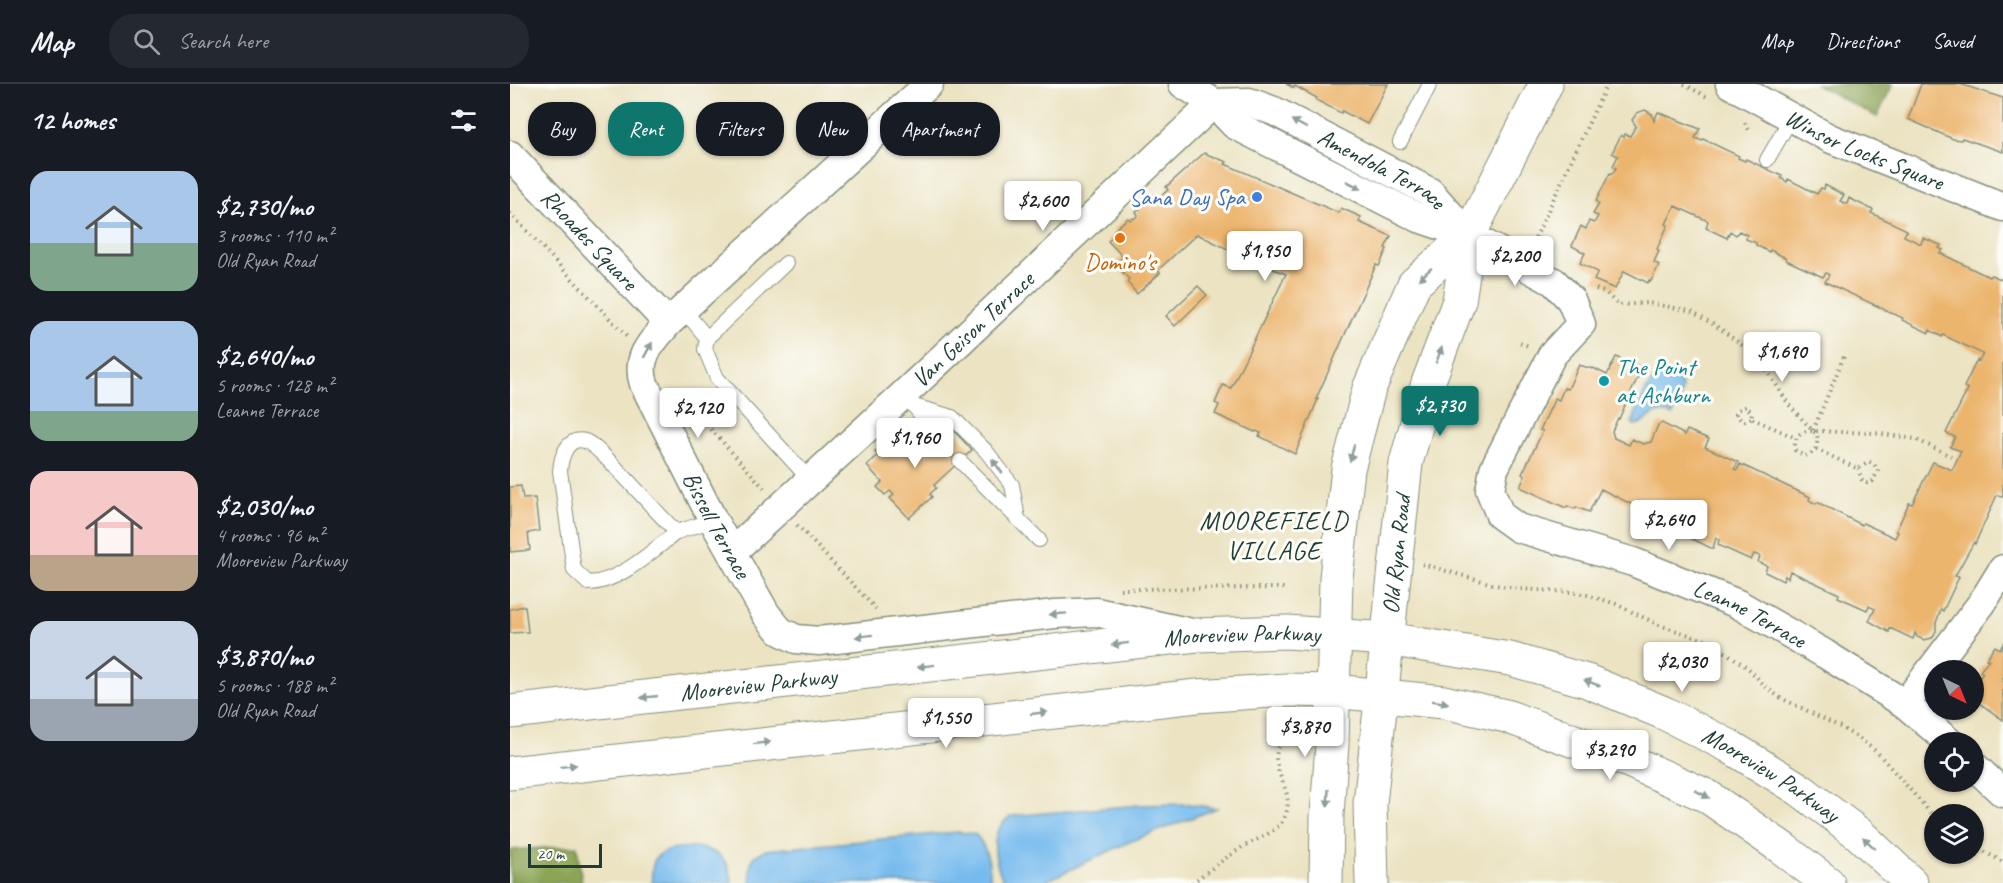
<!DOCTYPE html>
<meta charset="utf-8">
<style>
:root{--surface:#171b24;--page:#242831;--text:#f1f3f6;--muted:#9ea1a6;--line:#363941;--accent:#0f766e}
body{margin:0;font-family:Caveat,sans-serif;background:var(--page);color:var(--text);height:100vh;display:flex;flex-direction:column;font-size:22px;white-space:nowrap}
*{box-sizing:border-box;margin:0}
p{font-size:20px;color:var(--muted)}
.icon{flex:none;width:33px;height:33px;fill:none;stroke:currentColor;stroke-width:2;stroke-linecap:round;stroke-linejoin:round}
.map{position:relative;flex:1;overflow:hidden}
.drawer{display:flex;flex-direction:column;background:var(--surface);width:510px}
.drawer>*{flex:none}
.guide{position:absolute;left:18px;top:18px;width:570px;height:54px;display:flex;gap:12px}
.needle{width:39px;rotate:137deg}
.buttons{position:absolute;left:1414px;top:576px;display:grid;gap:12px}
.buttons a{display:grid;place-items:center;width:60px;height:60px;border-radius:50%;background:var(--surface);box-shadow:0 2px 4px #0004;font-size:30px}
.scale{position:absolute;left:18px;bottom:15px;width:74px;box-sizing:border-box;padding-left:6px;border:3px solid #1f3d34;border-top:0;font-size:16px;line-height:21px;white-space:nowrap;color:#1f3d34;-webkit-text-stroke:4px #fdfcf7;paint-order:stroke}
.price{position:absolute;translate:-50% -51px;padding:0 14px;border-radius:6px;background:#fff;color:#222;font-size:20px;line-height:39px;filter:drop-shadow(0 2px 3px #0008)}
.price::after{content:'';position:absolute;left:50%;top:36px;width:18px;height:14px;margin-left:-9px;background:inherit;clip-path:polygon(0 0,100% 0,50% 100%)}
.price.current{background:var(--accent);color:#fff}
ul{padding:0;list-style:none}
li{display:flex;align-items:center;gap:18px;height:150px;padding:0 30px}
li span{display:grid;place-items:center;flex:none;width:168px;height:120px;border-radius:18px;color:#555}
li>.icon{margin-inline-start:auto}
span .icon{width:72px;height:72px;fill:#fffc;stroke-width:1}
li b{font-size:26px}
h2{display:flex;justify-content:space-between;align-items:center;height:72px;padding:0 30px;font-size:26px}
.chip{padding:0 21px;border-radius:24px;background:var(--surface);box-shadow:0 2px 4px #0004;font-size:21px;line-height:54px}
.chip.current{background:var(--accent);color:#fff}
header{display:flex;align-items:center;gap:36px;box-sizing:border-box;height:84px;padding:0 30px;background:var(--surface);border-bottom:2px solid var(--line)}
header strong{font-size:28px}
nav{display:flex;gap:33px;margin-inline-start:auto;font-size:21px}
.search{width:420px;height:54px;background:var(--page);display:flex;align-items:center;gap:15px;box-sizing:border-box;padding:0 21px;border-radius:24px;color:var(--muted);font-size:22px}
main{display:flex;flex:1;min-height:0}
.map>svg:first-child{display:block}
.forest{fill:#8ca456;stroke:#567045;stroke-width:1.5}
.water{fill:#7be;stroke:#4b7c91;stroke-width:1.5}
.building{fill:#ecb56e}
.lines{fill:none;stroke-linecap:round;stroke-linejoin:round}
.lane-casing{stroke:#85907b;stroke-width:16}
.street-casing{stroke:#85907b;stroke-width:31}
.secondary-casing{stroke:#85907b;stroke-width:35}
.path{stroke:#85907b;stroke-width:4;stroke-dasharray:1.5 4.5;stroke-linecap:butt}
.lane{stroke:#fff;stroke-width:14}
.street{stroke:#fff;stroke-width:28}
.secondary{stroke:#fff;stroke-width:33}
.oneway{fill:#8f9e9a}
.shop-dot{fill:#3f7fe0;stroke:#fdfcf7;stroke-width:2}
.food-dot{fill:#e8710a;stroke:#fdfcf7;stroke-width:2}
.culture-dot{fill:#0f9aa8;stroke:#fdfcf7;stroke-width:2}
.labels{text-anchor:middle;stroke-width:6;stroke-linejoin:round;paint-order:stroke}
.street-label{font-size:24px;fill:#1f3d34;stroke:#fdfcf7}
.shop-label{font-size:24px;fill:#366cbe;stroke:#fdfcf7;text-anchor:end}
.food-label{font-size:24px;fill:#c56008;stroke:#fdfcf7}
.culture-label{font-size:24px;fill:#0d838f;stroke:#fdfcf7;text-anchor:start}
.neighbourhood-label{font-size:26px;letter-spacing:1.5px;fill:#1f3d34;stroke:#fdfcf7}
</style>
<header>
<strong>Map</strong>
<div class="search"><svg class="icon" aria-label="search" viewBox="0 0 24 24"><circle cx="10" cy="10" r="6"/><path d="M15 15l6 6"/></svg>Search here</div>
<nav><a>Map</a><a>Directions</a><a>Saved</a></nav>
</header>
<main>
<section class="drawer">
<h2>12 homes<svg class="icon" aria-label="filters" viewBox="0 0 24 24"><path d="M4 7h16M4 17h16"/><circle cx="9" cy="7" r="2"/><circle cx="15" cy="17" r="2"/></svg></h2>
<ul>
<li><span style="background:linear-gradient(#a9c7e8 60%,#7fa58c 0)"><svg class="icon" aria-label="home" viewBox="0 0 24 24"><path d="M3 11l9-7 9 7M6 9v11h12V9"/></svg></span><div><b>$2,730/mo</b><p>3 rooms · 110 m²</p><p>Old Ryan Road</p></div></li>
<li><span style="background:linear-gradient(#a9c7e8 75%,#7fa58c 0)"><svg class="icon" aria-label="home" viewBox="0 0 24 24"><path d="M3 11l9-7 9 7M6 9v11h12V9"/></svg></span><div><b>$2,640/mo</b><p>5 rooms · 128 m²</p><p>Leanne Terrace</p></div></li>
<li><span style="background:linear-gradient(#f6c9c9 70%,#b9a48a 0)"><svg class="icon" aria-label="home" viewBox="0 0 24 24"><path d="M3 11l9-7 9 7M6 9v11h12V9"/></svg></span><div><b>$2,030/mo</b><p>4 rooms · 96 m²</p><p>Mooreview Parkway</p></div></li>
<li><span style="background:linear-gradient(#c9d6e8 65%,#9aa5b1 0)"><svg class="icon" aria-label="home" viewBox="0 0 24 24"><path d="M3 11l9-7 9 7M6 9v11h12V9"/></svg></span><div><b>$3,870/mo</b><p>5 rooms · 188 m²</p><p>Old Ryan Road</p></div></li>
</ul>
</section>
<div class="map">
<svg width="1493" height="799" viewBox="0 0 1493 799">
<rect width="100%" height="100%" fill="#fdfcf7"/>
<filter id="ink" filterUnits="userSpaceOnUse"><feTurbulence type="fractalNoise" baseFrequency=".0167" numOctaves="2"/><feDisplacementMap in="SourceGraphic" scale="12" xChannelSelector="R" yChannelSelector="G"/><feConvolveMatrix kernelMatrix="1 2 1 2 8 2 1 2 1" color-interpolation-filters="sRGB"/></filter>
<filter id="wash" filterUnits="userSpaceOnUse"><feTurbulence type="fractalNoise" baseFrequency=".008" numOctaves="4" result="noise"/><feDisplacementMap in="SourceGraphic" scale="24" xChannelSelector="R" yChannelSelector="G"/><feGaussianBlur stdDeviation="1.35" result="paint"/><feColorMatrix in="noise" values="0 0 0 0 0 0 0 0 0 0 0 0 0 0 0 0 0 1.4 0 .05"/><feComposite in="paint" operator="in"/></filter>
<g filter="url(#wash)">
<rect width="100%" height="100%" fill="#ebe3c2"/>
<!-- forest -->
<g class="forest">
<path d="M1305,0H1383L1367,33Z"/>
<path d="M67,762L72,799H0V766Z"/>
</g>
<!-- water -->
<g class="water">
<path d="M1158,289C1181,295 1170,316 1163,331C1138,322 1142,339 1125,341L1122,339C1130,321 1136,292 1158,289Z"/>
<path d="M678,720L707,724L619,758L532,799H495C488,788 482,766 486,752C487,744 494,738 500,732L630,721Z"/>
<path d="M448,748L465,750C477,762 481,782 480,799H241L240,784L243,773L255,766Z"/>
<path d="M186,763C209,767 220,775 222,799H142C139,763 157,767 186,763Z"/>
</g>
<g id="blocks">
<!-- building -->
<g class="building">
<path d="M776,0H878L857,40L832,27L831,29L806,16L807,14L785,2L784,4Z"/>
<path d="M1411,0H1450L1493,14V68L1452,54L1451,56L1443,55L1398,35Z"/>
<path d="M1135,26L1142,30L1144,37L1148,28L1190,45L1185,54L1192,57L1193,55L1229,72L1228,74L1235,77L1236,75L1272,92L1271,94L1277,98L1278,95L1307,110L1311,104L1314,105L1315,101L1334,111L1330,117L1337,120L1339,114L1363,126L1361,129L1397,146L1394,152L1411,160L1413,154L1431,161L1429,164L1433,166L1430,169L1479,193L1481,191L1493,196V412L1487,411L1465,460L1464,458L1445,492L1449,493L1433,527L1431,525L1426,539V547L1422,554L1414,556L1407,553L1405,549L1403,555L1380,544L1379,548L1359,537L1365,525L1359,522L1357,526L1328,513L1329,510L1280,487L1278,494L1275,492L1273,497L1255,488L1257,482L1248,478L1250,472L1244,470L1241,476L1208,461L1209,456L1206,454L1203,465L1178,453L1182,443L1177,440L1174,445L1140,429L1143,423L1136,419L1133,426L1091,405L1079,428L1066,423L1065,425L1057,422L1056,424L1010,403L1015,392L1012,390L1033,347L1030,346L1045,314L1049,316L1054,304L1058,305L1069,281L1082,285L1083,284L1097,291L1106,273L1132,284L1109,335L1108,334L1102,347L1104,354L1119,361L1122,355L1133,360L1141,358L1148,341L1152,339L1175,351L1177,346L1199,355L1195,363L1228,378L1224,385L1227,386L1230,380L1300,413L1299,416L1306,420L1307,418L1352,441L1353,439L1385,454L1388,448L1386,447L1399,419L1402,420L1423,378L1442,386L1451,367L1440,363L1445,353L1436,349L1458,305L1454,303L1467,276L1469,277L1473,270L1433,251L1432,253L1420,246L1419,249L1392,236L1393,234L1315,198L1319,191L1316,189L1313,193L1276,176V174L1260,166L1259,168L1246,161V159L1236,155L1237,151L1229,147L1226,151L1220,147L1217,154L1196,144L1198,137L1165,122L1156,140L1158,141L1147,165L1149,167L1144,178L1149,181L1141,197L1139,196L1138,199L1114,187L1105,205L1084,196L1088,188L1070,179L1075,169L1062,162L1071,142L1076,145L1079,137L1084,139L1088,132L1083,130L1089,120L1086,117L1100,89L1102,90L1106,84L1103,82L1108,72L1102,69L1111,51L1114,53L1115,50L1120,52L1126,42L1122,36L1127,29Z"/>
<path d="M694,69L717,78L715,80L829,129L831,124L851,133L849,138L881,152L875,164L877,165L869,182L866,181L806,315H808L785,370L749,352L751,349L746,347L745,348L705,330L709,321L705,319L713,301L721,304L776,190L719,168L720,166L687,150L648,186L650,189L627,210L617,198L619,195L605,180L613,173L598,157L607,149L604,146L618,134L620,136L623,134L624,135L628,131L626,128L640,116L642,119L658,106L656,103Z"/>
<path d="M688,202L697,211L665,242L656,232Z"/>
<path d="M443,346L462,366L424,401L426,404L420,410L422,413L399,434L380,414L384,411L380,407L375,411L367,403L372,398L357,382L368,371L365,368L380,354L384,358L394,349L416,372Z"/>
<path d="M11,402L13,415L25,414L29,447L18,449L20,466L0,468V403Z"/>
<path d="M15,522L18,548L0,549V525Z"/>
<path d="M1493,560V636L1464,615L1471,607L1464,602L1473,589L1470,587L1479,576L1476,575L1485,562L1490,565Z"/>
</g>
</g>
</g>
<g filter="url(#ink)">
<use href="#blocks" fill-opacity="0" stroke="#85907b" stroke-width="1.5"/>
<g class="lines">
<!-- lane casing -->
<g class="lane-casing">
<g id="lane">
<path d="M890,58L920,0"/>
<path d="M1257,76L1281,34"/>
<path d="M173,225L197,254L195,265L207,294L300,396"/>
<path d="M197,254L276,179"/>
<path d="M403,321L432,357"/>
<path d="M404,322L442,333L476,367L502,401L508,435"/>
<path d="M450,377L529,456"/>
<path d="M167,448C143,466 109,499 78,499L64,486L50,387C51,373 57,352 75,357C90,361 149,433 167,448L203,436"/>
</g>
</g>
<!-- street casing -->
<g class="street-casing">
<g id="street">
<path id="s1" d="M419,0L158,239C142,258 125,273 134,300L203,436L256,530L270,547L286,555L309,557L545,530L586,528L677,548"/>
<path id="s2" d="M673,0L704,19L725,41L909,134L959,151L1044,198L1061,216L1071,240L1042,271L984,385L980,406L990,431L1008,444L1123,478L1228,520L1315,570L1395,620L1439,658"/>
<path id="s3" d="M1220,0L1319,54L1493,123"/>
<path id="s4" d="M704,19L739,18L764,27L920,108L958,151"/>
<path id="s5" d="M0,71L158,239"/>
<path id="s6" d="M222,468L394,310L704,19"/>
<path d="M1395,620L1472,519L1493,485"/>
<path d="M1464,682L1493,709"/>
</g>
</g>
<!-- secondary casing -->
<g class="secondary-casing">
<g id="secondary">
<path id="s7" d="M0,628L687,551L777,548L877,555L1000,575L1077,597L1154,629L1219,662L1289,705L1349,750L1401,799"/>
<path d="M0,689L687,612L777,606L823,607L934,618L996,632L1119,677L1197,712L1272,764L1318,799"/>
<path d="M816,799L817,731L822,660L826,494L838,385L859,305L904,200L959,151"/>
<path id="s8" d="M862,799L860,720L896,379L918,299L949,217L959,151L1036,0"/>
</g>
</g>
<!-- path -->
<g class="path">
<path d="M1174,0L1197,13"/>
<path d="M1235,39L1240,48"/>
<path d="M0,129L117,253"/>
<path d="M1023,159L1097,0"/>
<path d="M1086,205L1096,209L1108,221L1139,219L1181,227L1211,245L1233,262L1253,280L1279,321L1303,347L1335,270"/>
<path d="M1010,259L1019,262"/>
<path d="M173,314L254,404"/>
<path d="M1241,334L1235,337L1231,336L1226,330L1228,326L1236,322L1242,329L1241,334L1286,354"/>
<path d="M1302,347C1289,346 1284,354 1285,366L1294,372C1305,370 1309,361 1307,350L1303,347L1365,349L1405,355L1441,372"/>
<path d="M1306,365L1348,385L1359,378L1364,380L1368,387L1363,397L1357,399L1352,397L1348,385"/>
<path d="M287,441L366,525"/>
<path d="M912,480L986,501L1010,505L1061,508L1077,511L1106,520L1149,541L1201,558L1238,584L1256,603L1269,613L1330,643L1350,655L1367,668L1425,734"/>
<path d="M610,505L778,504"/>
<path d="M1464,762L1493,778"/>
<path d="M682,799C698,787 714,775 731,764C744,756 766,749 773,736C790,707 755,686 770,660C772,656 778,651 782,647"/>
</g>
<!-- lane -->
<use href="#lane" class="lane"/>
<!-- street -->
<use href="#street" class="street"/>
<!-- secondary -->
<use href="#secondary" class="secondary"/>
</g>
<!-- one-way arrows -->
<defs><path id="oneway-solid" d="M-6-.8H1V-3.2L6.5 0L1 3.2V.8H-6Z" transform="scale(1.5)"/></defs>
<g class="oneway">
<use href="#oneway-solid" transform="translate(789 40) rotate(-152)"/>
<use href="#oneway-solid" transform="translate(844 101) rotate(27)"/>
<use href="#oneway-solid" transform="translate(915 190) rotate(138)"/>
<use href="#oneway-solid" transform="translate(138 266) rotate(-61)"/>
<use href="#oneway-solid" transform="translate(929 271) rotate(-69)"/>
<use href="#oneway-solid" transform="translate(842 369) rotate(105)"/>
<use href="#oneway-solid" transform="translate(487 382) rotate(-127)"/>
<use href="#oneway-solid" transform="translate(548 530) rotate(176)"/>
<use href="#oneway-solid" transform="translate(354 552) rotate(173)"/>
<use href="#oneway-solid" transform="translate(610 560) rotate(173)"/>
<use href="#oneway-solid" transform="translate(416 582) rotate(173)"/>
<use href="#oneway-solid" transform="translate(1082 599) rotate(-159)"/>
<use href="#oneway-solid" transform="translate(139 613) rotate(174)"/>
<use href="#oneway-solid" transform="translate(930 618) rotate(9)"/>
<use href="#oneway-solid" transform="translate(529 629) rotate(-6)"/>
<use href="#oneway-solid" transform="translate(252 659) rotate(-7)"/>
<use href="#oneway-solid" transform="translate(58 682) rotate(-7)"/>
<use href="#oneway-solid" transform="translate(1192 710) rotate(27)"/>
<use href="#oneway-solid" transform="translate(818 714) rotate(93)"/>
<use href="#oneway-solid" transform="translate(1359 759) rotate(-137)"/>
</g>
</g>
<!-- markers -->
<circle class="shop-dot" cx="747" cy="113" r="6"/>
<circle class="food-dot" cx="610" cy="154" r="6"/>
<circle class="culture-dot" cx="1094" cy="297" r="6"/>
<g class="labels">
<!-- street labels -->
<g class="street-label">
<text dy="8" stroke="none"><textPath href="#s3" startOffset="150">Winsor Locks Square</textPath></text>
<text dy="8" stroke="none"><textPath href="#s4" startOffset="184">Amendola Terrace</textPath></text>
<text dy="8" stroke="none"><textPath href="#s5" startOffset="116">Rhoades Square</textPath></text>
<text dy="8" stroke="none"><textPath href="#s6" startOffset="328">Van Geison Terrace</textPath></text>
<text dy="8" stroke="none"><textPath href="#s1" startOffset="582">Bissell Terrace</textPath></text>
<text dy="8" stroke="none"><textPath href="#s8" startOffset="330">Old Ryan Road</textPath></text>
<text dy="8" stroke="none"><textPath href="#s2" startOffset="962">Leanne Terrace</textPath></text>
<text dy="8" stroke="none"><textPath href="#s7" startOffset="736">Mooreview Parkway</textPath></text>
<text dy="8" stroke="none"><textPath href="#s7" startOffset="250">Mooreview Parkway</textPath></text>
<text dy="8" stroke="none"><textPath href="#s7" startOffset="1293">Mooreview Parkway</textPath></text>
</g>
<!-- shop labels -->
<g class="shop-label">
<text x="735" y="121">Sana Day Spa</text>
</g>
<!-- food labels -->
<g class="food-label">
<text x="610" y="186">Domino's</text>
</g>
<!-- culture labels -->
<g class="culture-label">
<text x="1106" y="291">The Point<tspan x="1106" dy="28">at Ashburn</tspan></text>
</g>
<!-- neighbourhood labels -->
<g class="neighbourhood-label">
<text x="764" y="445">MOOREFIELD<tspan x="764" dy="30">VILLAGE</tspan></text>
</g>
</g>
</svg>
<div class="buttons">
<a><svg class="needle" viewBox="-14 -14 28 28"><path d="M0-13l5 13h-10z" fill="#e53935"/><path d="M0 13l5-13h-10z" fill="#9ea1a6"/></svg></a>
<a><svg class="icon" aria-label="locate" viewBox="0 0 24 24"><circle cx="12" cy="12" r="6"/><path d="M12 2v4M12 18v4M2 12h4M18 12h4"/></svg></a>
<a><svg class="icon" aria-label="layers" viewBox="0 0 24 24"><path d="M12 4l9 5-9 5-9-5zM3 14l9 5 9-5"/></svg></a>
</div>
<div class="scale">20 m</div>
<b class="price" style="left:533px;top:148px">$2,600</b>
<b class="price" style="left:755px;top:198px">$1,950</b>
<b class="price" style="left:1005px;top:203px">$2,200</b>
<b class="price" style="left:1272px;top:299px">$1,690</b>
<b class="price current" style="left:930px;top:353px">$2,730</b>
<b class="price" style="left:188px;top:355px">$2,120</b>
<b class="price" style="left:405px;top:385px">$1,960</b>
<b class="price" style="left:1159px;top:467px">$2,640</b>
<b class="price" style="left:1172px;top:609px">$2,030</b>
<b class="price" style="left:436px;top:665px">$1,550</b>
<b class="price" style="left:795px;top:674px">$3,870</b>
<b class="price" style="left:1100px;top:697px">$3,290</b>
<div class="guide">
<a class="chip">Buy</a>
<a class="chip current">Rent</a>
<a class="chip">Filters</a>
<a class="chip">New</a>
<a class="chip">Apartment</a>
</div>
</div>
</main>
